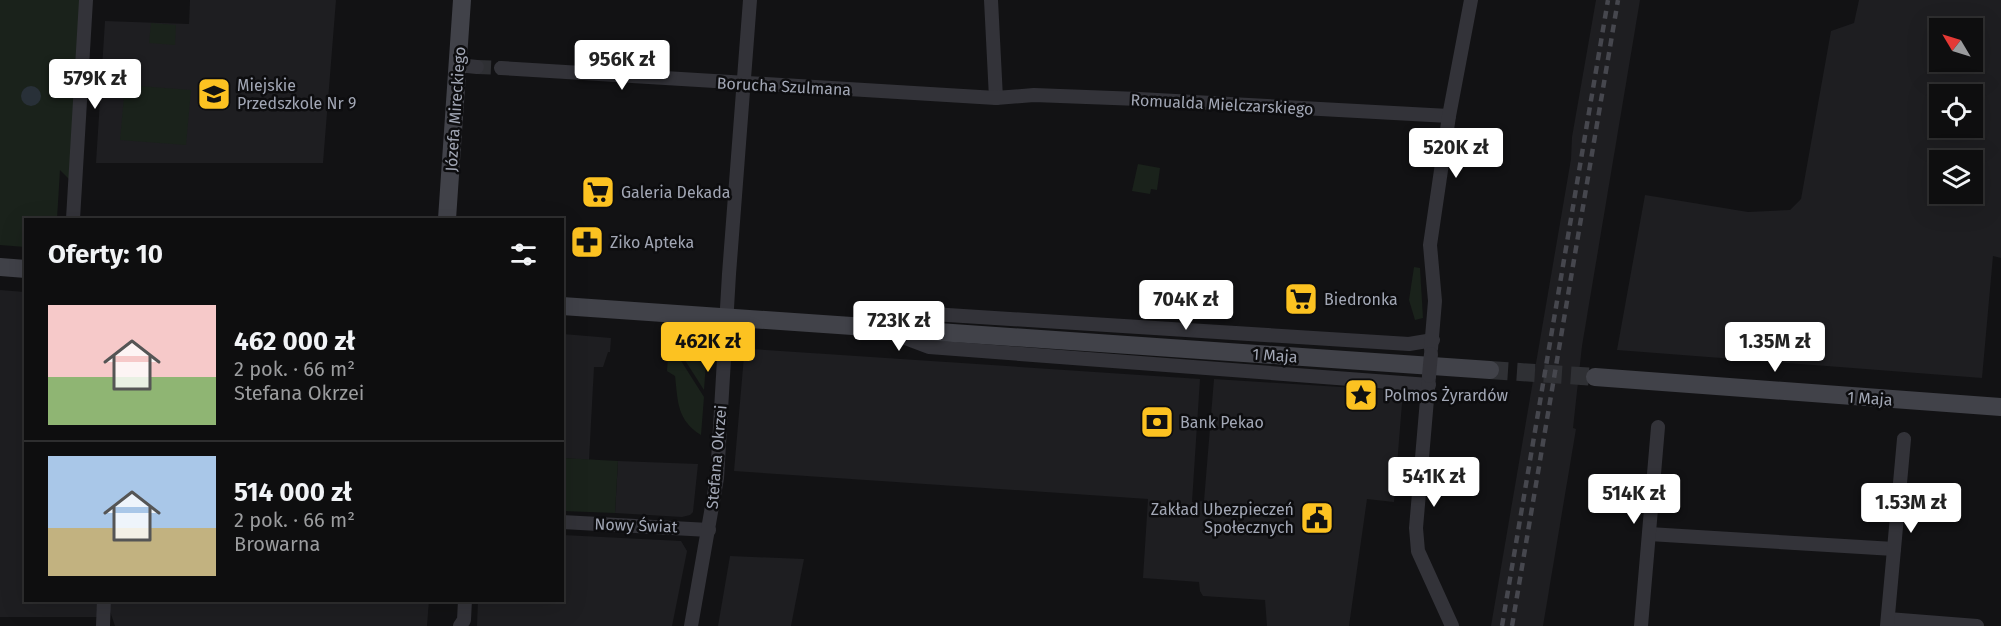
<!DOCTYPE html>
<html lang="pl">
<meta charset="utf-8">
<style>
:root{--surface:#0e0e0f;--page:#1c1c1d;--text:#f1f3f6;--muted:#9b9c9e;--line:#2e2e2f;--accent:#fcc221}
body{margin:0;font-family:"Fira Sans",sans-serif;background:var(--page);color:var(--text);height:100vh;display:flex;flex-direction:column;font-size:22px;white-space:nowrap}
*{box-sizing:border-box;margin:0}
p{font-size:20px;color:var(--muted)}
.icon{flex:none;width:33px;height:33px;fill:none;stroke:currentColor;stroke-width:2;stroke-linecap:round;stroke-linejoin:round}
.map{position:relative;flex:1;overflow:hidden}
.drawer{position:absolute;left:24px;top:218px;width:540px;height:384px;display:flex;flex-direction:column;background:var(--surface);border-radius:0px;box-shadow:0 6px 24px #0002,0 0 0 2px var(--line)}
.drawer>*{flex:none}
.needle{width:39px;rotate:308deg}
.tools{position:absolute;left:1929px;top:18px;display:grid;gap:12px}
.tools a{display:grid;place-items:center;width:54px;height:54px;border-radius:0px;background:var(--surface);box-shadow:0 6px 24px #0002,0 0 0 2px var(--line);font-size:30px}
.price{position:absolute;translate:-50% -51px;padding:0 14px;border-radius:6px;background:#fff;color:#222;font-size:20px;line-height:39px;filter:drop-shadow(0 2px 3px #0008)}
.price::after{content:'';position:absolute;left:50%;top:36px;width:18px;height:14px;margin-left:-9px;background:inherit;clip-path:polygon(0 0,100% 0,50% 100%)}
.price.current{background:var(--accent);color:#111}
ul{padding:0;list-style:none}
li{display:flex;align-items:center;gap:18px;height:150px;padding:0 24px}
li+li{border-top:2px solid var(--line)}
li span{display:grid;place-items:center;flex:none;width:168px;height:120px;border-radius:0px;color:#555}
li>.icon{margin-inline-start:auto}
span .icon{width:72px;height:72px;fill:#fffc;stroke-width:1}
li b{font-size:26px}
h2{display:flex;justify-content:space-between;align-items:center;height:72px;padding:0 24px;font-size:26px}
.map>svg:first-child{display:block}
.built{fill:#1e1e21;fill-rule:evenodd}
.green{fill:#1a221b}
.water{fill:#283038}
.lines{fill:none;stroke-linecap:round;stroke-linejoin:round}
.street-tunnel{stroke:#2f3034;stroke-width:14;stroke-dasharray:14 7;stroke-linecap:butt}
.secondary-tunnel{stroke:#2f3034;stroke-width:18;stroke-dasharray:18 9;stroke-linecap:butt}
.street{stroke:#333339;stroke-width:14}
.secondary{stroke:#414249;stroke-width:18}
.rail{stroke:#46474e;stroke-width:4.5;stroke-dasharray:8 6;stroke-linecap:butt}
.street-bridge{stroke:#333339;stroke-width:14}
.labels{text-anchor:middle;stroke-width:5;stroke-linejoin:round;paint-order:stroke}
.poi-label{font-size:16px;fill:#a2a7b5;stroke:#0d0d0f;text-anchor:start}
.street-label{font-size:16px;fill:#a2a7b5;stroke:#0d0d0f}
</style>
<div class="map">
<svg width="2001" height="626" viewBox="0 0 2001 626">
<rect width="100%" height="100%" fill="#121214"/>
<!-- built -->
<g class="built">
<path d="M190,0H336L323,163H96L105,21L189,24Z"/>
<path d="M1596,0H1640L1582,346L1573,428L1576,429L1543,626H1491L1571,159L1572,137Z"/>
<path d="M1859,0H2001V258L1993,256L1982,378L1617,350L1645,195L1748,212L1790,210L1801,199L1831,31L1854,23ZM1940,28H1972V62H1940ZM1940,94H1972V128H1940ZM1940,160H1972V194H1940Z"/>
<path d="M0,290L25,292L26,600H98L97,617H0Z"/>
<path d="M563,334L611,338L610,352H608L603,367H594L589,460L563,458Z"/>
<path d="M752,349L1200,379L1192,502L1204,501L1214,379L1403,391L1394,502L1367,499L1349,626H1267L1265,600L1203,596L1200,591L1199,582L1143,578L1148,499L734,471L744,356Z"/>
<path d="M618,461L698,464L693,512L690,515L682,517L615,513Z"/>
<path d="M563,535L681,541L687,551L672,626H477L478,600H562Z"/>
<path d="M730,556L804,559L791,626H718Z"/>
<path d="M111,600H429L427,626H115L110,611Z"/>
</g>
<!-- green -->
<g class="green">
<path d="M0,0H81L70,180L60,170L57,219H26L25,247L0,245Z"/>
<path d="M151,23L176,25L175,45L149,43Z"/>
<path d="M125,85L191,90L186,145L120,140Z"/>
<path d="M1138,164L1160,168L1157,190L1151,189L1150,194L1132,191Z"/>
<path d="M1414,267L1420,268L1423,318L1415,320L1409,300Z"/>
<path d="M669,342L704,397L701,435C677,420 678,402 675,376L667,371Z"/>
<path d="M674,343L704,345L707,349L704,390Z"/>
<path d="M563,458L618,461L615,513L563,511Z"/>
</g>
<!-- water -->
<circle class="water" cx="31" cy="96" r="10"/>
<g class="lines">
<!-- street-tunnel -->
<path class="street-tunnel" d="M477,67L501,68"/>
<!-- secondary-tunnel -->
<path class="secondary-tunnel" d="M1490,370L1595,377"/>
<!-- street -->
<g class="street">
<path d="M991,0L996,98"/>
<path d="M458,65L477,67"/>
<path d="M501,68L996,98L1034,95L1139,99L1449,116"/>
<path d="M73,219L86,0"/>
<path d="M889,326L932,314L1409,344L1433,340"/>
<path d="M892,333L929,347L1429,385"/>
<path d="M1431,349L1435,301L1430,245L1449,116L1471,0"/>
<path d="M1429,376L1416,528L1418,551L1452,626"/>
<path d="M562,522L709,530"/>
<path d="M1649,534L1894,549"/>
<path d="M1888,619L1977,626"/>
<path d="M103,626L104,600"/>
<path d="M460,626L464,620L465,600"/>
<path d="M691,626L717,478L729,274L750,0"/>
<path d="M1641,626L1658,427"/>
<path d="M1887,626L1904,439"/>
</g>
<!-- secondary -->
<g class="secondary">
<path d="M447,219L462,0"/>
<path d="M0,267L26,269"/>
<path d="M562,306L1490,370"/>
<path d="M1595,377L2001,407"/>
</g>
<!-- rail -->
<g class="rail">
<path d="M1502,626L1608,0"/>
<path d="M1512,626L1618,0"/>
</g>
<!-- street-bridge -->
<path class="street-bridge" d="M1429,376L1431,354"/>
</g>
<!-- icons -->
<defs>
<g id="school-square" transform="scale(1.725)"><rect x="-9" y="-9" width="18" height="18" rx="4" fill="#fcc221" stroke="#0d0d0f"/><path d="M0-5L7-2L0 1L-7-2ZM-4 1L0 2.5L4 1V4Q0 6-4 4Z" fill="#111"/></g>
<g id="supermarket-square" transform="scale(1.725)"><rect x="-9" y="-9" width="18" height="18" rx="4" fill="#fcc221" stroke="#0d0d0f"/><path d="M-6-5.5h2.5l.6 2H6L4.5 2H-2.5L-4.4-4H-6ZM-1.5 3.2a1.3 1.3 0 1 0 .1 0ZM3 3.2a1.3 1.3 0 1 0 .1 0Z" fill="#111"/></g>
<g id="pharmacy-square" transform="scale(1.725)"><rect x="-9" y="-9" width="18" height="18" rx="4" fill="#fcc221" stroke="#0d0d0f"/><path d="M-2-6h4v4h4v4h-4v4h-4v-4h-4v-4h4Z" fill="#111"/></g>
<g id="sight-square" transform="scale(1.725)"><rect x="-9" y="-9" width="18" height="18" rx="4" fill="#fcc221" stroke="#0d0d0f"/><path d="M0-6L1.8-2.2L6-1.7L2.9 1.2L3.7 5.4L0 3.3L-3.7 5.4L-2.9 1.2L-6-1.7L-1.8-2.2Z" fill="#111"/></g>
<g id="bank-square" transform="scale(1.725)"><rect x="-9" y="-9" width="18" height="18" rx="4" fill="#fcc221" stroke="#0d0d0f"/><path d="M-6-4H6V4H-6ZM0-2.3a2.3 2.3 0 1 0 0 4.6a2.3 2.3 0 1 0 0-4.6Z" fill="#111"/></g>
<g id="civic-square" transform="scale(1.725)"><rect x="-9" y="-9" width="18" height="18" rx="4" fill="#fcc221" stroke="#0d0d0f"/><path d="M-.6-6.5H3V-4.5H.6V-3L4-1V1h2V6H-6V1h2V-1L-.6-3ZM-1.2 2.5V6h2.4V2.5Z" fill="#111"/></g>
</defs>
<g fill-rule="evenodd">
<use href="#school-square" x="214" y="94"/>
<use href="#supermarket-square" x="598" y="192"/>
<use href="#pharmacy-square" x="587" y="242"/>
<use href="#supermarket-square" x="1301" y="299"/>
<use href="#sight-square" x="1361" y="395"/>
<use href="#bank-square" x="1157" y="422"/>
<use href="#civic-square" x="1317" y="518"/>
</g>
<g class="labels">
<!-- poi labels -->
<g class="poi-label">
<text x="237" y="91">Miejskie<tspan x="237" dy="18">Przedszkole Nr 9</tspan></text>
<text x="621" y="198">Galeria Dekada</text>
<text x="610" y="248">Ziko Apteka</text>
<text x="1324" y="305">Biedronka</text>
<text x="1384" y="401">Polmos Żyrardów</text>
<text x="1180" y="428">Bank Pekao</text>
<text x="1294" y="515" text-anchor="end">Zakład Ubezpieczeń<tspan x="1294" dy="18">Społecznych</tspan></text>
</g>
<!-- street labels -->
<g class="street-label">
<text transform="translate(784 86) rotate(3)" y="6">Borucha Szulmana</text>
<text transform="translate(1222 104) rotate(3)" y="6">Romualda Mielczarskiego</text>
<text transform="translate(455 109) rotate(-86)" y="6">Józefa Mireckiego</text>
<text transform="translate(1275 355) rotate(4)" y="6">1 Maja</text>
<text transform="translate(1870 398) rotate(4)" y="6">1 Maja</text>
<text transform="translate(716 457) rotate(-85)" y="6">Stefana Okrzei</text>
<text transform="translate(636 525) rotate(2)" y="6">Nowy Świat</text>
</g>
</g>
</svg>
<div class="tools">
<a><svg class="needle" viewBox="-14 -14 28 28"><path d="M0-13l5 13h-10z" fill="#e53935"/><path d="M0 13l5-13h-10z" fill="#9b9c9e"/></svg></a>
<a><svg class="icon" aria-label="locate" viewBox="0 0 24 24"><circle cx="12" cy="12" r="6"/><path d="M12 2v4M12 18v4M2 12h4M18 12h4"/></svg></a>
<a><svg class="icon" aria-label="layers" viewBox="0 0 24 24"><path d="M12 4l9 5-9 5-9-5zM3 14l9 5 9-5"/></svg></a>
</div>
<b class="price" style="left:622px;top:91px">956K zł</b>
<b class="price" style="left:95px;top:110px">579K zł</b>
<b class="price" style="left:1456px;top:179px">520K zł</b>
<b class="price" style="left:1186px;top:331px">704K zł</b>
<b class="price" style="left:899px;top:352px">723K zł</b>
<b class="price current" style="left:708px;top:373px">462K zł</b>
<b class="price" style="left:1775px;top:373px">1.35M zł</b>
<b class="price" style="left:1434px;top:508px">541K zł</b>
<b class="price" style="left:1634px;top:525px">514K zł</b>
<b class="price" style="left:1911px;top:534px">1.53M zł</b>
<section class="drawer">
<h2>Oferty: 10<svg class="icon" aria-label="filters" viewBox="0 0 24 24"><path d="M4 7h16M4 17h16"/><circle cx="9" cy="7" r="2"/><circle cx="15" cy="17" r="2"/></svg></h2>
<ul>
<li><span style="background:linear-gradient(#f6c9c9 60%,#8fb573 0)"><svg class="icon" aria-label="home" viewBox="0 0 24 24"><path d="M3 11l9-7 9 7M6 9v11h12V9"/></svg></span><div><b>462 000 zł</b><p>2 pok. · 66 m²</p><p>Stefana Okrzei</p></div></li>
<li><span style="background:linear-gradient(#a9c7e8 60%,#c2b280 0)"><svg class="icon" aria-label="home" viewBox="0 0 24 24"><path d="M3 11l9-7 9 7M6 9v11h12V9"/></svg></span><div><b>514 000 zł</b><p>2 pok. · 66 m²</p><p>Browarna</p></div></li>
</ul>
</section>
</div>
